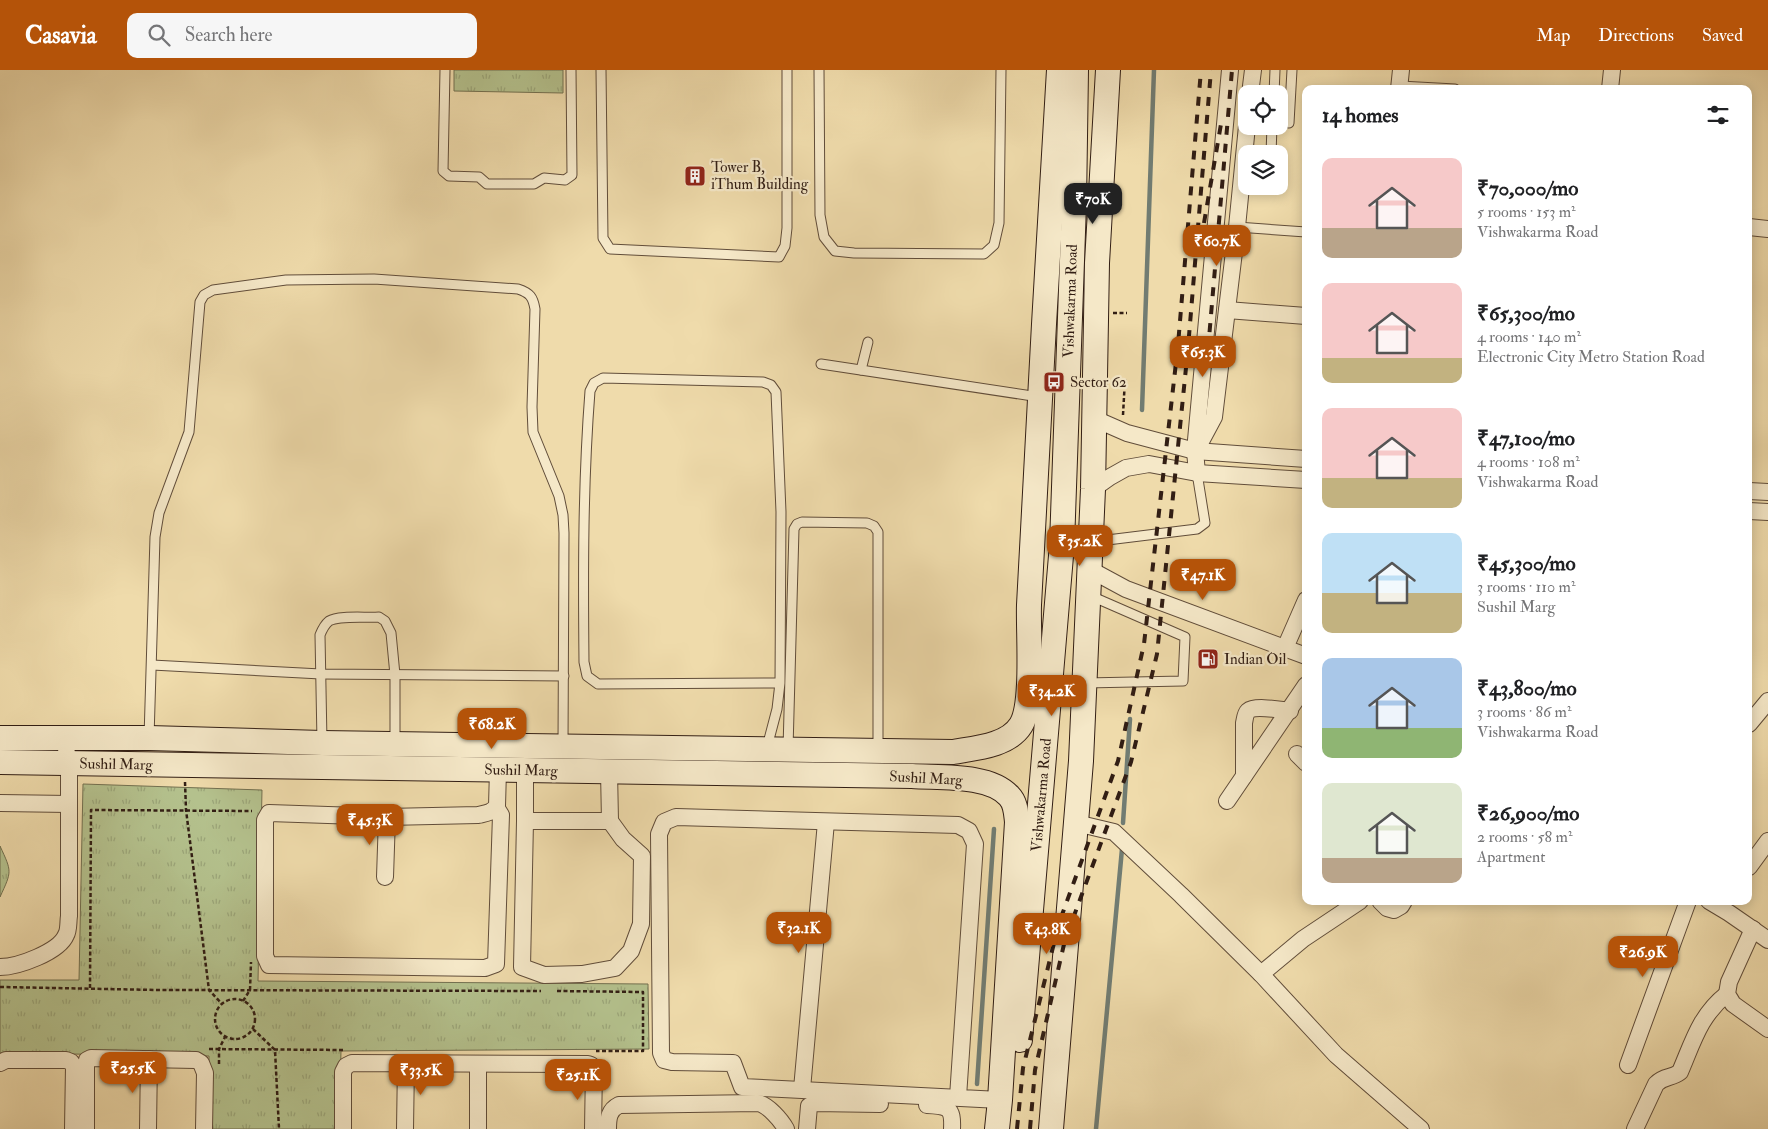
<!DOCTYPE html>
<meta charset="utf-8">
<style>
:root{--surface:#fff;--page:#f6f6f6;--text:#202124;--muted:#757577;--accent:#b45309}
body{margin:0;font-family:"IM FELL Double Pica",serif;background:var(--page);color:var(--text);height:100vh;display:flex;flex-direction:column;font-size:19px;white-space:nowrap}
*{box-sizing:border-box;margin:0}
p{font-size:16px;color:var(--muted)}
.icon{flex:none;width:28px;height:28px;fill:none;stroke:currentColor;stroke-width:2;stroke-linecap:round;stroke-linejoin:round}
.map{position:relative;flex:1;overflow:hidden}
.panel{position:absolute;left:1302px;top:15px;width:450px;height:820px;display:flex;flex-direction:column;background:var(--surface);border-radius:10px;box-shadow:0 2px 12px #0003}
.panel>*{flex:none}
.buttons{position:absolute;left:1238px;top:15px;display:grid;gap:10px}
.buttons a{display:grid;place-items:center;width:50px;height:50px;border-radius:10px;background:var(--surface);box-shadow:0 2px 12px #0003;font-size:25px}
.price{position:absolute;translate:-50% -42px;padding:0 11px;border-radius:10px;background:var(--accent);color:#fff;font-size:16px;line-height:32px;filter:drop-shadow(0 1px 2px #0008)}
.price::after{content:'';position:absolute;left:50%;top:30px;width:15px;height:11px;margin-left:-8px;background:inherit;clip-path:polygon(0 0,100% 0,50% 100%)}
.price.selected{background:#222;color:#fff}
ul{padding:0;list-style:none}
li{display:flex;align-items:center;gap:15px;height:125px;padding:0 20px}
li span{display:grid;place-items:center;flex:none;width:140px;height:100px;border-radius:10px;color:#555}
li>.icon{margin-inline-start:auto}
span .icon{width:60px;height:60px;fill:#fffc;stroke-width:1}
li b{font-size:21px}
h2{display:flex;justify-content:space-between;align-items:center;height:60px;padding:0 20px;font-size:21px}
header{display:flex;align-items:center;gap:30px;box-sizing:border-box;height:70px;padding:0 25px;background:var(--accent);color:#fff}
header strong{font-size:24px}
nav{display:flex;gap:28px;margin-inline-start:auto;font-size:18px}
.search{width:350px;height:45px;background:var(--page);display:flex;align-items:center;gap:12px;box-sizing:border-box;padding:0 18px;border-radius:10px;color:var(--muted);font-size:19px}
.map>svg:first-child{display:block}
.grass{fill:url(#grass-tufts);stroke:#737050}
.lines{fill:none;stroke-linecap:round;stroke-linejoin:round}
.stream{stroke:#717c72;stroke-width:4.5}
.lane-casing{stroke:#614d3a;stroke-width:11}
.street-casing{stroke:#614d3a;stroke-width:18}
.secondary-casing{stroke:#321e14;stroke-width:26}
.path{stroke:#321e14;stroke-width:2.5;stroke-dasharray:4 2.5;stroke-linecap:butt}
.lane{stroke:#f5e8c8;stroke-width:9}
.street{stroke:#f5e8c8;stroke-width:16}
.secondary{stroke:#f5e8c8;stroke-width:24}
.rail{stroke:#321e14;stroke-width:4;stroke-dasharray:9 9;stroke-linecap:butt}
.labels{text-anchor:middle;stroke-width:4.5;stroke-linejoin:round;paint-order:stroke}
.poi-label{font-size:15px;fill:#321e14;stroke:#f5e8c8;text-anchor:start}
.street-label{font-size:15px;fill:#321e14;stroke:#f5e8c8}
</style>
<header>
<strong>Casavia</strong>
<div class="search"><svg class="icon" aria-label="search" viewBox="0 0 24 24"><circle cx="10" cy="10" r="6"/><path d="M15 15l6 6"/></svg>Search here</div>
<nav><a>Map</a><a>Directions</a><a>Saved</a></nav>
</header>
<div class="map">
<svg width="1768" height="1059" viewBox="0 0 1768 1059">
<defs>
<pattern id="grass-tufts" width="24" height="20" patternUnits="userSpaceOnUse" patternTransform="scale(1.25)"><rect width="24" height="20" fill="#b4c18d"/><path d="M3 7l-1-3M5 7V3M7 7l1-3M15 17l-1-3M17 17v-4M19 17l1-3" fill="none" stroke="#9ba579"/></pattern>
</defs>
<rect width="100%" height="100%" fill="#efdbab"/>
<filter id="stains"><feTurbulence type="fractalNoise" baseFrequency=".004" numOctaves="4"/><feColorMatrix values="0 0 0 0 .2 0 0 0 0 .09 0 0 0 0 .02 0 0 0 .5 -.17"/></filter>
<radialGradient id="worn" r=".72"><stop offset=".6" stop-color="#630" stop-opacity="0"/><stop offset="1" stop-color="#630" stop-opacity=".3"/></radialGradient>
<!-- grass -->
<g class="grass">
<path d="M454,0H563V23L454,21Z"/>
<path d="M83,714L262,720L258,911L648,914L649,979L341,981L339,1059H208L209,986L0,983V910H79Z"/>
<path d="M0,776C12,802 12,801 0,827Z"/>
</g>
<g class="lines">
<!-- stream -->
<g class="stream">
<path d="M1142,340L1154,0"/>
<path d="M1123,753L1130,649"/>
<path d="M977,1014L994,759"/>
<path d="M1096,1059L1122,779"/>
</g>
<!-- lane casing -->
<g class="lane-casing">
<g id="lane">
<path d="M445,0L443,101L449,106L479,107L487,114H534L544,108L565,110L572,105L571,0"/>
<path d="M601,0L603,168L610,179L779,187L785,176L787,158V0"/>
<path d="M819,0L820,145L824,167L835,181L854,183L984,184L994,175L999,153L1001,0"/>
<path d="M1400,16L1455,19"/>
<path d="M1274,24L1275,0"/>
<path d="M1279,52L1289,53L1292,0"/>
<path d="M1271,84L1272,56"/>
<path d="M1237,157L1306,162"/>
<path d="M821,294L1039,327"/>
<path d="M861,300L868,272"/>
<path d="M1091,472L1197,459L1205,453L1197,403"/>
<path d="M152,595L321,604L564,606"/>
<path d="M1085,613L1183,611L1185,567L1091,526"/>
<path d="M149,668L155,467L159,443L189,362L200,232L204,225L213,220L286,210L374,209L518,219C530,223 533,227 535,239L532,337L533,362L559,426L563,445L564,463L563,675"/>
<path d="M322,672L320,565C322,560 324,555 329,551C339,545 366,548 379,547L385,551L391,563L395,605V672"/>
<path d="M767,677L777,639L780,613L781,442L776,322L771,315L763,312L603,308L594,313L590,321C583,411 583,501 584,592L587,606L598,614L780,613"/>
<path d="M788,679L794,459L797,454L802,452L867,453L874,456L878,462V680"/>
</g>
</g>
<!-- street casing -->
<g class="street-casing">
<g id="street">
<path d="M1399,19L1401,0"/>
<path d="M1610,19L1612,0"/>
<path d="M1250,24L1253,0"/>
<path d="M1749,157L1768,159"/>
<path d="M1227,240L1306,246"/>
<path d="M1095,349L1127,363L1195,381L1306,389"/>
<path d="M1199,375L1214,347L1237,157L1247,56"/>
<path d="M1197,403L1195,381C1206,254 1219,127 1230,0"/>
<path d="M1093,419L1110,407L1126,398L1149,394L1197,403L1306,410"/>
<path d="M1749,421L1768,422"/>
<path d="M1749,441L1768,442"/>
<path d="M1089,499L1126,519L1306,586"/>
<path d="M1285,578L1306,530"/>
<path d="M1749,654L1768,631"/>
<path d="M1297,684L1306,693"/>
<path d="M525,700V751"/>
<path d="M609,701L610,751H525L522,897L544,905L582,904L615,898L631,881L641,854L642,786L623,769L610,751"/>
<path d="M1244,706V653C1245,649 1245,644 1248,641C1255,635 1281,640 1290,641"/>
<path d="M1227,731L1306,615"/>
<path d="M0,733L69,734"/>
<path d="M496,737L501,745L496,894L485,898L269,895L265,886V750L269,743L387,747L478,745C487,743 491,743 497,736L498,700"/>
<path d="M1076,753L1114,762L1181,825L1261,904L1336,985L1421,1059"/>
<path d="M1749,797L1768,771"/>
<path d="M385,807L387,747"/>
<path d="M1380,831L1387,838L1394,840L1401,836L1404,831"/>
<path d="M1709,831L1729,843L1768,870"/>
<path d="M1753,859L1729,912L1727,924L1733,934L1768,959"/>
<path d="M0,897C18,897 59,882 66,865C69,860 68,852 69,846V693L64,669"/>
<path d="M1261,904L1303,869L1360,831"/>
<path d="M0,993L6,990H66L71,992L74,996L73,1059"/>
<path d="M1628,995L1688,831"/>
<path d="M802,1019L826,752"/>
<path d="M958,1027L975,774L969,761L958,755L676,747L664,752L659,764L661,983L664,990L672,992L733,993L742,1017L1000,1030"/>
<path d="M927,1035C948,1036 953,1037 952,1059"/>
<path d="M86,1059V995L87,990L91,988L196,990L201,993L205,1003L204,1059"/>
<path d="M148,1059L149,989"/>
<path d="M343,1059V1002L346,996L352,993L588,994L591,995L594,998L593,1059"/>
<path d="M405,1059L406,993"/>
<path d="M478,1059V994"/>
<path d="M608,1059C608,1048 609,1040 619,1035L758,1033C768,1035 781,1050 786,1059"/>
<path d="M807,1059L809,1036L814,1033L880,1034"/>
<path d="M1635,1059L1656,1014C1665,1005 1671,1009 1680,1002C1693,972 1700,945 1727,924"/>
</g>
</g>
<!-- secondary casing -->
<g class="secondary-casing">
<g id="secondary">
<path d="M0,668H149L322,673L953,682C976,678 1008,676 1021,655C1034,634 1028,562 1029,535C1038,357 1048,178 1059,0"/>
<path d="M0,692L912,706C940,708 989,704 1009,726C1016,733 1016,743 1017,752L1000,1030L997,1059"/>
<path d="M1020,970L1062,474L1074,134L1076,0"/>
<path d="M1051,1059L1081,691L1093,419L1097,193L1108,0"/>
</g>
</g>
<!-- path -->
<g class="path">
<path d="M1113,243H1127"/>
<path d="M1123,345L1125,309"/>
<path d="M185,712L186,740L209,920L222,934"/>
<path d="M0,917L158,920L541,921"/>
<path d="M90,918L91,740L252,741"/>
<path d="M557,921L643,922V981H596"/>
<circle cx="235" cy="949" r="20"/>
<path d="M243,931L250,920L251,892"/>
<path d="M253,959L275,980L279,1059"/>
<path d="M209,979L343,980"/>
<path d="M219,994V979L225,967"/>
</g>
<!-- lane -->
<use href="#lane" class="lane"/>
<!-- street -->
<use href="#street" class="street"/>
<!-- secondary -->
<use href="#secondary" class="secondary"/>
<!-- rail -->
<g class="rail">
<path d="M1204,153L1221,54"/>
<path d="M1208,280L1232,0"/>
<path d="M1017,1059L1023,998L1059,853L1118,691L1144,574L1178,275L1201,0"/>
<path d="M1030,1059L1035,1000L1065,870L1131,692L1157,584L1188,278L1211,0"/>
</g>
</g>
<!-- icons -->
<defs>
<g id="building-square" transform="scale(1.125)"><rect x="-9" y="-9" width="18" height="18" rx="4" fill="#8f2418" stroke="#f5e8c8"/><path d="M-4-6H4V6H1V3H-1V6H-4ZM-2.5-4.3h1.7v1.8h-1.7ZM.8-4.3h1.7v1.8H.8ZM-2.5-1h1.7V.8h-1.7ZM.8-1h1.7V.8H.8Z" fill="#fff"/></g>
<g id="bus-square" transform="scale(1.125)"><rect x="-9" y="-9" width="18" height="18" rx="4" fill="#8f2418" stroke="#f5e8c8"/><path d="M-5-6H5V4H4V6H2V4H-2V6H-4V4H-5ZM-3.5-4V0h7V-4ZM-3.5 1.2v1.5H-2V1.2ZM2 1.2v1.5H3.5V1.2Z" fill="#fff"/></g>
<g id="fuel-square" transform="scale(1.125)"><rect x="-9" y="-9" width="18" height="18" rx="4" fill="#8f2418" stroke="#f5e8c8"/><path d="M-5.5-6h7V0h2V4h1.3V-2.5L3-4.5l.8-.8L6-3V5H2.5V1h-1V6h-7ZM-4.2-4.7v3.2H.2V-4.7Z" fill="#fff"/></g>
</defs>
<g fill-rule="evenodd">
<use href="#building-square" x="695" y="106"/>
<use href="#bus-square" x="1054" y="312"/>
<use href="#fuel-square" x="1208" y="589"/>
</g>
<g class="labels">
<!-- poi labels -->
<g class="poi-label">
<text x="711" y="102">Tower B,<tspan x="711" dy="17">iThum Building</tspan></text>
<text x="1070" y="317">Sector 62</text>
<text x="1224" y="594">Indian Oil</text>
</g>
<!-- street labels -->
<g class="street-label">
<text transform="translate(1070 231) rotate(-88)" y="5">Vishwakarma Road</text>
<text transform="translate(116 694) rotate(1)" y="5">Sushil Marg</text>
<text transform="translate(521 700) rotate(1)" y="5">Sushil Marg</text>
<text transform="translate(926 708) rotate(3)" y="5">Sushil Marg</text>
<text transform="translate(1041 725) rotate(-85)" y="5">Vishwakarma Road</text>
</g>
</g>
<rect width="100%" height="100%" filter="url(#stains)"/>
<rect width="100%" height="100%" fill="url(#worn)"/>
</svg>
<div class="buttons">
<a><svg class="icon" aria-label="locate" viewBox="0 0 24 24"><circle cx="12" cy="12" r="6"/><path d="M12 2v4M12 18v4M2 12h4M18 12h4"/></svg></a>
<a><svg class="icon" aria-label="layers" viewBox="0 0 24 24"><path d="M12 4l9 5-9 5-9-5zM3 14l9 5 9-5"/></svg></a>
</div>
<b class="price selected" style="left:1093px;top:155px">₹70K</b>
<b class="price" style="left:1217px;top:197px">₹60.7K</b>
<b class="price" style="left:1203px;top:308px">₹65.3K</b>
<b class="price" style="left:1080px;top:497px">₹35.2K</b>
<b class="price" style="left:1203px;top:531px">₹47.1K</b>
<b class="price" style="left:1052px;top:647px">₹34.2K</b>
<b class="price" style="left:492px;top:680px">₹68.2K</b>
<b class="price" style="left:370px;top:776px">₹45.3K</b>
<b class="price" style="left:799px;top:884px">₹32.1K</b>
<b class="price" style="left:1047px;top:885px">₹43.8K</b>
<b class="price" style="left:1643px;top:908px">₹26.9K</b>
<b class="price" style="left:133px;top:1024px">₹25.5K</b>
<b class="price" style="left:421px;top:1026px">₹33.5K</b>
<b class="price" style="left:578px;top:1031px">₹25.1K</b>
<section class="panel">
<h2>14 homes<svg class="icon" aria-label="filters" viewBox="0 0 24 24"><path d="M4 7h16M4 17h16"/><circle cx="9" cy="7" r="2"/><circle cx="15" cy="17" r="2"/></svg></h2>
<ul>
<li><span style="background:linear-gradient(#f6c9c9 70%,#b9a48a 0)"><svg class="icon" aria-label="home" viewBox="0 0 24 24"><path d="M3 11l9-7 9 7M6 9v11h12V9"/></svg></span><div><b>₹70,000/mo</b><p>5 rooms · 153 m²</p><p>Vishwakarma Road</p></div></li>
<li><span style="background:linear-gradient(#f6c9c9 75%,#c2b280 0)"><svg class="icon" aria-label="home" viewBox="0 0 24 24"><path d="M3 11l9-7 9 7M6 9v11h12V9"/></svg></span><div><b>₹65,300/mo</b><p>4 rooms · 140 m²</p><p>Electronic City Metro Station Road</p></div></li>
<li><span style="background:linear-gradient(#f6c9c9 70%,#c2b280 0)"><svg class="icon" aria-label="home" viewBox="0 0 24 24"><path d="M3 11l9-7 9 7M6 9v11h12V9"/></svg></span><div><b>₹47,100/mo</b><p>4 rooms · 108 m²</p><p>Vishwakarma Road</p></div></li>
<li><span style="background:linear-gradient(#bfe0f5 60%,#c2b280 0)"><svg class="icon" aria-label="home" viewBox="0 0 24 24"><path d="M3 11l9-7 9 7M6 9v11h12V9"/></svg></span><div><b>₹45,300/mo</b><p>3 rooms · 110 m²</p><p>Sushil Marg</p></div></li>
<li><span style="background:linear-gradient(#a9c7e8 70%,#8fb573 0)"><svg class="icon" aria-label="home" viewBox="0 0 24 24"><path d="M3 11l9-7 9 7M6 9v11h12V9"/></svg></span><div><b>₹43,800/mo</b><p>3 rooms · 86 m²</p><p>Vishwakarma Road</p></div></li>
<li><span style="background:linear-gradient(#dfe7d0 75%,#b9a48a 0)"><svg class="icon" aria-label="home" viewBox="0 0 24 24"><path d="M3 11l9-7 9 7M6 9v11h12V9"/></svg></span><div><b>₹26,900/mo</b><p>2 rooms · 58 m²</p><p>Apartment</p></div></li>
</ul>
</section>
</div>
